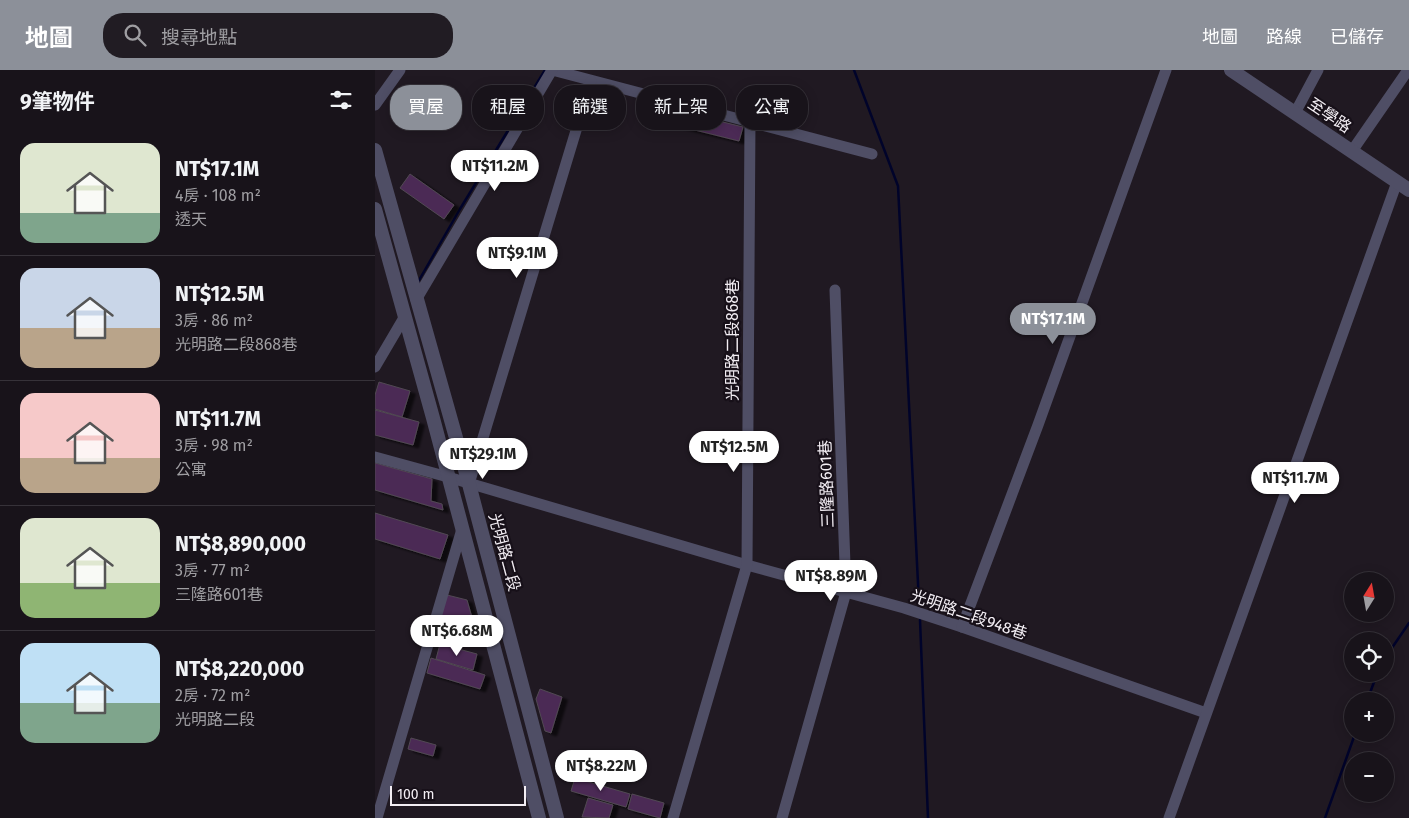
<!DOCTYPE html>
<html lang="zh-TW">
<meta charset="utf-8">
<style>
:root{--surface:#18131a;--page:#211c23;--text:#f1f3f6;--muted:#9f9ea2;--line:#363239;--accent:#8c9099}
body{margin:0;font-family:"Fira Sans","Noto Sans TC",sans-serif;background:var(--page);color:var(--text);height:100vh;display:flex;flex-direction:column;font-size:19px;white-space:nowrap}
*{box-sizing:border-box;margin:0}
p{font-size:16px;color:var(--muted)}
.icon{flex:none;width:28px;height:28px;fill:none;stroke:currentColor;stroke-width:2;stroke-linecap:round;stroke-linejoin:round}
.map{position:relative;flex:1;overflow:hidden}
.side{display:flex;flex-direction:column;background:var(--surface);width:375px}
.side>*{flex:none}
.guide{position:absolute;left:15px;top:15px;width:475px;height:45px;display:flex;gap:10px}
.needle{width:32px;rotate:11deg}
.tools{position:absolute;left:969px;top:502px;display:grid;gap:10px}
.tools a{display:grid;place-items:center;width:50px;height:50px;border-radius:50%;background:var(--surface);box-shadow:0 2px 12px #0003,0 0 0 1px var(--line);font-size:25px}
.scale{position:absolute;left:15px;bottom:12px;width:136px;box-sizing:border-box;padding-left:5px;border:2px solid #f3eef4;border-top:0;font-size:14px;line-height:18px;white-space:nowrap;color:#f3eef4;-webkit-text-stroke:4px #171019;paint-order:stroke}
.price{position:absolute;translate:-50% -42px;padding:0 11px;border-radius:18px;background:#fff;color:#222;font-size:16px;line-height:32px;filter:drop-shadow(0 1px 2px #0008)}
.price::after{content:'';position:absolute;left:50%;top:30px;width:15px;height:11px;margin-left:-8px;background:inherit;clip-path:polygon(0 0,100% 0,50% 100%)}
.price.current{background:var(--accent);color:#fff}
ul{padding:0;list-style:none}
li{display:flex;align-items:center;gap:15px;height:125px;padding:0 20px}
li+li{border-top:1px solid var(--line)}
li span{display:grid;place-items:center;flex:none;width:140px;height:100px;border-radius:15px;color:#555}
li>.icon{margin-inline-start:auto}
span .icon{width:60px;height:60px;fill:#fffc;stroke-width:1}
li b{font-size:21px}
h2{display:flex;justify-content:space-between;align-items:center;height:60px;padding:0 20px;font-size:21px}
.chip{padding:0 18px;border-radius:20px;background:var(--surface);box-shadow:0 2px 12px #0003,0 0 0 1px var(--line);font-size:18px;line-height:45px}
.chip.current{background:var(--accent);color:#fff}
header{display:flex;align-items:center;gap:30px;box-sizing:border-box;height:70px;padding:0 25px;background:var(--accent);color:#fff}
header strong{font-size:24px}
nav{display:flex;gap:28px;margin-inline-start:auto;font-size:18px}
.search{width:350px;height:45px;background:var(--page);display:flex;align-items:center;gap:12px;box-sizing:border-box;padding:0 18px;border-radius:20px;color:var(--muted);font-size:19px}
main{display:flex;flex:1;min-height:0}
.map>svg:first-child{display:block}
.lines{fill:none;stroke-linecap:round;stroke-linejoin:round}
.stream{stroke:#00032a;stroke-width:2.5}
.building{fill:#4c2955;stroke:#514953;filter:url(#shadow)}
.minor{stroke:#4f4e65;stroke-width:11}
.tertiary{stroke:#4f4e65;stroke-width:14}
.labels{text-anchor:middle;stroke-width:4.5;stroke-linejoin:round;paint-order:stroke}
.street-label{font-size:16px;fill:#f3eef4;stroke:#171019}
</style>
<header>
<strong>地圖</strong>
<div class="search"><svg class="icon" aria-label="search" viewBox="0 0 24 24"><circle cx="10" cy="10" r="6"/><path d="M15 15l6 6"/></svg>搜尋地點</div>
<nav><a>地圖</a><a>路線</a><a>已儲存</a></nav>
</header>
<main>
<section class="side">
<h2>9筆物件<svg class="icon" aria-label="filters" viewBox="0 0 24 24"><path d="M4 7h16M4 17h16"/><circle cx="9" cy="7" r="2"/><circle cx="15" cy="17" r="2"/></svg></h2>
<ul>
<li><span style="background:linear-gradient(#dfe7d0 70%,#7fa58c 0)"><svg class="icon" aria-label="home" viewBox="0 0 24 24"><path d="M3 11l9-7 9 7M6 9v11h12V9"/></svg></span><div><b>NT$17.1M</b><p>4房 · 108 m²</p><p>透天</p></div></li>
<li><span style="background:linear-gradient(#c9d6e8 60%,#b9a48a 0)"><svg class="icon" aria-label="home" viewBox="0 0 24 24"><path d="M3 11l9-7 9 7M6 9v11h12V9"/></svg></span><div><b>NT$12.5M</b><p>3房 · 86 m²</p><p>光明路二段868巷</p></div></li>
<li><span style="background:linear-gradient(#f6c9c9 65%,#b9a48a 0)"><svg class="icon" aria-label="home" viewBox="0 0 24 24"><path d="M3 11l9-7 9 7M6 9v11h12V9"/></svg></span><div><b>NT$11.7M</b><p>3房 · 98 m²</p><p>公寓</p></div></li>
<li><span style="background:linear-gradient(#dfe7d0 65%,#8fb573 0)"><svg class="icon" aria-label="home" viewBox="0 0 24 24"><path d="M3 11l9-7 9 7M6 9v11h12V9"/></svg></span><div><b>NT$8,890,000</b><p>3房 · 77 m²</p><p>三隆路601巷</p></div></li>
<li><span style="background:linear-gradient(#bfe0f5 60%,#7fa58c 0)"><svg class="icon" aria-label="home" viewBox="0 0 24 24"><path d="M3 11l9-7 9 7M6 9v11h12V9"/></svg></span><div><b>NT$8,220,000</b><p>2房 · 72 m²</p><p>光明路二段</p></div></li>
</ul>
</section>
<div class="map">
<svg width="1034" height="748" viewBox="0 0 1034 748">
<defs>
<filter id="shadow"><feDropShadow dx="5.5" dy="3" stdDeviation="1" flood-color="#0009"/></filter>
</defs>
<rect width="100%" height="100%" fill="#201922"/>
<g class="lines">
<!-- stream -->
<g class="stream">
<path d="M479,0L523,116L544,533"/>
<path d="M43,212L85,139L170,0"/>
<path d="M545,550L553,748"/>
<path d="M1010,588L1034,553"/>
<path d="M992,631L1002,604"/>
<path d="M950,748L980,664"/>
</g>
</g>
<!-- building -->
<g class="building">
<path d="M295,39L368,57L364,71L292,53Z"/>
<path d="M35,104L79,135L69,149L25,118Z"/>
<path d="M4,312L35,321L27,347L0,339V325Z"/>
<path d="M0,340L44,352L38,375L0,365Z"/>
<path d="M0,393L57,409L56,431L67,434L68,440L0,420Z"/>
<path d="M0,443L73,465L65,489L0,469Z"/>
<path d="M72,525L92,530L102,565L63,554Z"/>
<path d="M65,574L102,584L98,600L61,589Z"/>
<path d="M56,588L110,605L105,619L52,603Z"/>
<path d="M165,619L187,627L176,663L170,661L161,629Z"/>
<path d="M36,668L61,675L58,686L33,679Z"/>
<path d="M200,708L255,724L251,737L196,721Z"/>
<path d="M257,724L289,733L285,748L253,739Z"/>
<path d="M213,728L238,735L234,748L207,747Z"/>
</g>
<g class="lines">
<!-- minor -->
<g class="minor">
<path d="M177,0L497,84"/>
<path d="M0,35L25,0"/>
<path d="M920,43L943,0"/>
<path d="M977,81L1033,0"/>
<path d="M41,230L177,0"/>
<path d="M0,297L30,246"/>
<path d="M0,387L73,407L372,495L529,538L587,557L831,643"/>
<path d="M94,414L216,11"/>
<path d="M587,557L663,355L791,0"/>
<path d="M2,748L87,459"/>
<path d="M298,748L372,495L375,51"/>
<path d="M407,748L471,522L460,220"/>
<path d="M794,748L1022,112"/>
</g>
<!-- tertiary -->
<g class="tertiary">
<path d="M856,0L1034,120"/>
<path d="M0,80L94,414L182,748"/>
<path d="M0,139L58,348L164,748"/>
</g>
</g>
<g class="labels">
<!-- street labels -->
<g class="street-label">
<text transform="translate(955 45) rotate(34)" y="6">至學路</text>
<text transform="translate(357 270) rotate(-90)" y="6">光明路二段868巷</text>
<text transform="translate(451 414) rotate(-92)" y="6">三隆路601巷</text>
<text transform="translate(130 482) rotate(75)" y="6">光明路二段</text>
<text transform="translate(594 544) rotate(19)" y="6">光明路二段948巷</text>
</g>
</g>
</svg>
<div class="tools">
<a><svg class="needle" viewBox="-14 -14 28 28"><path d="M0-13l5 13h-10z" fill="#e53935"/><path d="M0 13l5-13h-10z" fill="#9f9ea2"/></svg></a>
<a><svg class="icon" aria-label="locate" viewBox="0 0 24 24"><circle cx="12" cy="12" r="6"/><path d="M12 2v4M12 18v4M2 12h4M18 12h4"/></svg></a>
<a>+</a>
<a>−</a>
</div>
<div class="scale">100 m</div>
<b class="price" style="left:120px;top:122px">NT$11.2M</b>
<b class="price" style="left:142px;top:209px">NT$9.1M</b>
<b class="price current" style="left:678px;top:275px">NT$17.1M</b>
<b class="price" style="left:359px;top:403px">NT$12.5M</b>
<b class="price" style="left:108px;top:410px">NT$29.1M</b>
<b class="price" style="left:920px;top:434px">NT$11.7M</b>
<b class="price" style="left:456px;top:532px">NT$8.89M</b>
<b class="price" style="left:82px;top:587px">NT$6.68M</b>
<b class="price" style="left:226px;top:722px">NT$8.22M</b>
<div class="guide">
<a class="chip current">買屋</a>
<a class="chip">租屋</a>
<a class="chip">篩選</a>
<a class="chip">新上架</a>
<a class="chip">公寓</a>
</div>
</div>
</main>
